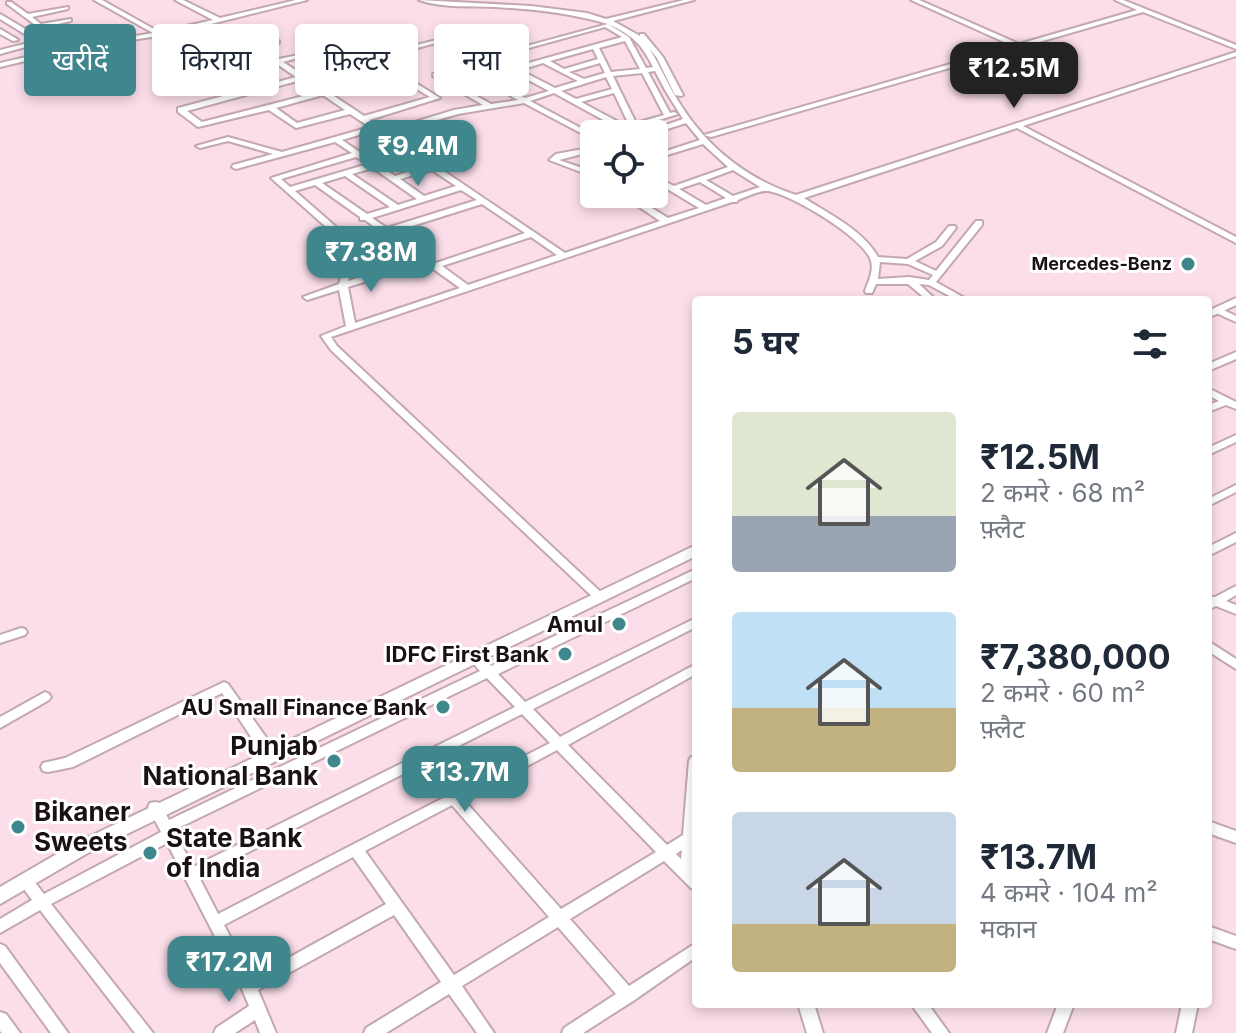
<!DOCTYPE html>
<html lang="hi">
<meta charset="utf-8">
<style>
:root{--surface:#fff;--page:#f2f2f3;--text:#1f2937;--muted:#747a83;--accent:#3f878c}
body{margin:0;font-family:Inter,"Noto Sans Devanagari",sans-serif;background:var(--page);color:var(--text);height:100vh;display:flex;flex-direction:column;font-size:30px;white-space:nowrap}
*{box-sizing:border-box;margin:0}
p{font-size:26px;color:var(--muted)}
.icon{flex:none;width:44px;height:44px;fill:none;stroke:currentColor;stroke-width:2;stroke-linecap:round;stroke-linejoin:round}
.map{position:relative;flex:1;overflow:hidden}
.side{position:absolute;left:692px;top:296px;width:520px;height:712px;display:flex;flex-direction:column;background:var(--surface);border-radius:8px;box-shadow:0 4px 12px #0003}
.side>*{flex:none}
.hud{position:absolute;left:24px;top:24px;width:548px;height:72px;display:flex;gap:16px}
.tools{position:absolute;left:580px;top:120px;display:grid;gap:16px}
.tools a{display:grid;place-items:center;width:88px;height:88px;border-radius:8px;background:var(--surface);box-shadow:0 4px 12px #0003;font-size:40px}
.price{position:absolute;translate:-50% -68px;padding:0 18px;border-radius:16px;background:var(--accent);color:#fff;font-size:26px;line-height:52px;filter:drop-shadow(0 2px 4px #0008)}
.price::after{content:'';position:absolute;left:50%;top:48px;width:24px;height:18px;margin-left:-12px;background:inherit;clip-path:polygon(0 0,100% 0,50% 100%)}
.price.active{background:#222;color:#fff}
ul{padding:0;list-style:none}
li{display:flex;align-items:center;gap:24px;height:200px;padding:0 40px}
li span{display:grid;place-items:center;flex:none;width:224px;height:160px;border-radius:8px;color:#555}
li>.icon{margin-inline-start:auto}
span .icon{width:96px;height:96px;fill:#fffc;stroke-width:1}
li b{font-size:34px}
h2{display:flex;justify-content:space-between;align-items:center;height:96px;padding:0 40px;font-size:34px}
.pill{padding:0 28px;border-radius:8px;background:var(--surface);box-shadow:0 4px 12px #0003;font-size:28px;line-height:72px}
.pill.active{background:var(--accent);color:#fff}
.map>svg:first-child{display:block}
.lines{fill:none;stroke-linecap:round;stroke-linejoin:round}
.minor-casing{stroke:#c3a8b3;stroke-width:4}
.major-casing{stroke:#c3a8b3;stroke-width:4}
.minor{fill:#fff;fill-rule:evenodd}
.major{fill:#fff;fill-rule:evenodd}
.poi-dot{fill:#3f878c;stroke:#fff;stroke-width:3}
.labels{text-anchor:middle;stroke-width:6;stroke-linejoin:round;paint-order:stroke}
.far-poi-label{font-size:18px;font-weight:bold;fill:#1b1115;stroke:#fff;text-anchor:end}
.poi-label{font-size:22px;font-weight:bold;fill:#1b1115;stroke:#fff;text-anchor:end}
.near-poi-label{font-size:26px;font-weight:bold;fill:#1b1115;stroke:#fff;text-anchor:start}
</style>
<div class="map">
<svg width="1236" height="1033" viewBox="0 0 1236 1033">
<rect width="100%" height="100%" fill="#fbdeea"/>
<g class="lines">
<!-- minor casing -->
<g class="minor-casing">
<g id="minor">
<path d="M94,0H102L159,32L213,20L175,0H183L220,18L296,0H307L171,34L80,48L0,67V63L52,51L40,43L0,54V50L36,41L0,19V14L59,49L153,33Z"/>
<path d="M419,0L531,6L587,13L606,19L684,0H694L613,21L640,36V34H644L663,57L683,95L681,96L675,95L657,58L649,48C661,67 669,88 682,107C709,149 749,180 796,195L1236,52V56L1023,126L1236,237V243L1017,128L804,198C829,214 863,230 878,257L907,259L936,242L949,226H955L956,228L942,246L915,261L936,271L976,221H982V225L936,282L968,300H957L929,285L919,284L936,300H927L908,284H876L872,293H866L865,291C868,282 874,271 871,261C865,238 791,194 768,191C760,190 746,197 738,200L737,202H732L331,337L337,346L606,597L600,601L596,600L331,350L321,336L346,326L339,290L307,300L303,297L339,284L342,274L325,253L343,242L271,178L352,153L335,142L236,169L232,167L233,165L273,154L228,141L200,148L196,146L228,137L282,152L370,127L350,114L296,128L269,110L198,127L178,112V108L227,95L191,67L168,73L184,86L179,87L160,72L175,67L154,50L235,30L258,45L279,41V43L263,48L279,59L308,53V55L283,62L303,75L368,57L465,33V35L377,59L440,98L369,120L385,131L454,110L483,105L433,76V74H437L491,104L518,100L456,65L608,24C571,13 533,9 495,7C471,6 441,8 419,0ZM608,24C632,35 641,43 653,67L646,68L629,37ZM605,27L622,37L514,67L496,57ZM234,34L240,38L169,56L162,51ZM244,41L252,47L182,65L173,59ZM625,41L640,69L611,72L599,48ZM256,49L273,61L242,69V71L277,64L296,77L233,94L197,65ZM593,49L598,59L564,69L550,61ZM489,59L549,91L525,98L465,65ZM370,61L430,97L364,116L307,78ZM543,63L578,81L555,88L520,70ZM600,63L605,73L584,79L569,72ZM655,71L665,90L683,119L640,134H652L686,123L700,140L654,155V159L703,144L728,167L674,186L654,176V181L699,208L668,218L629,194H620L660,221L565,253L389,134L458,114L524,103L594,140V135L530,101L554,93L618,128L602,134H614L678,114L674,112L670,113L648,72ZM642,73L664,115L636,123L613,76ZM606,77L612,89L576,99L561,91ZM301,80L319,92L202,122L187,111ZM614,93L629,125L626,126L581,102ZM323,95L345,110L297,123L276,108ZM375,130L427,166L395,176L342,140ZM356,157L368,164L290,187L281,179ZM373,168L417,199L398,205L352,174ZM432,170L456,186L424,196L400,179ZM733,170L760,187L733,196L706,180ZM345,176L390,207L367,214L322,183ZM700,182L726,198L706,205L679,189ZM315,185L360,217V220H365L380,231L381,234H385L400,245L344,265L334,254L351,245V240L295,191ZM461,190L477,200L387,228L372,218ZM482,204L525,233L436,263L393,232ZM531,237L557,255L468,285L442,266ZM405,249L420,259L348,281L352,268ZM880,262L908,264L933,275L929,280L909,277L878,279ZM425,263L460,288L355,323L348,287Z"/>
<path d="M911,0H919L1019,44L1137,10L1115,0H1123L1236,45V49L1143,12L711,137L704,135L1013,46Z"/>
<path d="M7,2H11L28,14L68,7V9L32,17L41,24L71,19V21L45,27L53,33L95,28L98,30L77,34L79,38L76,40L71,34L50,36L7,4Z"/>
<path d="M0,29L17,39L18,40L13,41L0,34Z"/>
<path d="M594,147V151L559,160L594,172V177L549,160L556,154Z"/>
<path d="M1217,307L1236,316V322L1214,312L1212,310Z"/>
<path d="M1236,352V359L1208,371V364Z"/>
<path d="M1208,388L1236,402V409L1226,405L1208,412V405L1219,401L1208,395Z"/>
<path d="M1236,435V442L1208,455V448Z"/>
<path d="M1236,485V492L1208,506V499Z"/>
<path d="M1236,533V542L1208,556V547Z"/>
<path d="M696,569V578L498,674L525,702L696,618V627L533,709L560,737L696,664V674L568,745L667,845L683,835L689,761L691,757L696,756V850L694,873L696,875V890L691,888L664,861L570,919L629,986L696,943V957L633,1001L583,1033H562L564,1028L616,994L558,927L462,986L494,1033H477L449,994L386,1033H364L366,1028L441,982L394,915L258,990L276,1033H260L255,1020L235,1033H214L216,1028L249,1006L242,989L167,843L51,904L153,1033H135L40,910L0,933V919L32,900L18,881L20,877C31,873 37,886 44,894L161,832L148,807L150,803L155,802L160,803L169,820L480,671L468,657L470,654H478L491,666ZM487,678L515,707L193,867L174,830ZM522,714L550,743L218,914L199,877ZM557,750L656,852L561,909L464,800ZM452,805L549,917L454,975L365,851ZM682,850L681,859L676,854ZM353,857L386,904L252,978L224,925Z"/>
<path d="M1236,586V595L1226,601L1236,605V614L1216,606L1208,610V597H1215Z"/>
<path d="M21,628L25,629L27,632L25,635L0,643V635Z"/>
<path d="M1208,641L1236,659V669L1208,651Z"/>
<path d="M224,682L228,684L273,747L275,751L273,755L268,756L263,755L222,693L73,767L48,772L43,771L41,767L43,763L65,758Z"/>
<path d="M45,692L49,694L51,697L49,700L0,728V717Z"/>
<path d="M1208,821L1236,831V843L1208,833Z"/>
<path d="M1208,926L1236,936V949L1208,939Z"/>
<path d="M0,944L5,946L68,1033H51L0,963Z"/>
<path d="M798,1004H814L823,1033H807Z"/>
<path d="M911,1004H928L949,1033H932Z"/>
<path d="M1058,1004H1074L1063,1033H1047Z"/>
<path d="M1182,1004H1198L1192,1033H1176Z"/>
<path d="M0,1012L6,1014L20,1033H2L0,1031Z"/>
</g>
</g>
<!-- major casing -->
<g class="major-casing">
<g id="major">
<path d="M1236,298V305L1208,318V311Z"/>
<path d="M696,545V556L86,854L0,904V887L74,844Z"/>
</g>
</g>
<!-- minor -->
<use href="#minor" class="minor"/>
<!-- major -->
<use href="#major" class="major"/>
</g>
<!-- markers -->
<g class="poi-dot">
<circle cx="1188" cy="264" r="8"/>
<circle cx="619" cy="624" r="8"/>
<circle cx="565" cy="654" r="8"/>
<circle cx="443" cy="707" r="8"/>
<circle cx="334" cy="761" r="8"/>
<circle cx="18" cy="827" r="8"/>
<circle cx="150" cy="853" r="8"/>
</g>
<g class="labels">
<!-- far-poi labels -->
<g class="far-poi-label">
<text x="1172" y="270">Mercedes-Benz</text>
</g>
<!-- poi labels -->
<g class="poi-label">
<text x="603" y="632">Amul</text>
<text x="549" y="662">IDFC First Bank</text>
<text x="427" y="715">AU Small Finance Bank</text>
</g>
<!-- near-poi labels -->
<g class="near-poi-label">
<text x="318" y="755" text-anchor="end">Punjab<tspan x="318" dy="30">National Bank</tspan></text>
<text x="34" y="821">Bikaner<tspan x="34" dy="30">Sweets</tspan></text>
<text x="166" y="847">State Bank<tspan x="166" dy="30">of India</tspan></text>
</g>
</g>
</svg>
<div class="tools">
<a><svg class="icon" aria-label="locate" viewBox="0 0 24 24"><circle cx="12" cy="12" r="6"/><path d="M12 2v4M12 18v4M2 12h4M18 12h4"/></svg></a>
</div>
<b class="price active" style="left:1014px;top:110px">₹12.5M</b>
<b class="price" style="left:418px;top:188px">₹9.4M</b>
<b class="price" style="left:371px;top:294px">₹7.38M</b>
<b class="price" style="left:465px;top:814px">₹13.7M</b>
<b class="price" style="left:229px;top:1004px">₹17.2M</b>
<div class="hud">
<a class="pill active">खरीदें</a>
<a class="pill">किराया</a>
<a class="pill">फ़िल्टर</a>
<a class="pill">नया</a>
</div>
<section class="side">
<h2>5 घर<svg class="icon" aria-label="filters" viewBox="0 0 24 24"><path d="M4 7h16M4 17h16"/><circle cx="9" cy="7" r="2"/><circle cx="15" cy="17" r="2"/></svg></h2>
<ul>
<li><span style="background:linear-gradient(#dfe7d0 65%,#9aa5b1 0)"><svg class="icon" aria-label="home" viewBox="0 0 24 24"><path d="M3 11l9-7 9 7M6 9v11h12V9"/></svg></span><div><b>₹12.5M</b><p>2 कमरे · 68 m²</p><p>फ़्लैट</p></div></li>
<li><span style="background:linear-gradient(#bfe0f5 60%,#c2b280 0)"><svg class="icon" aria-label="home" viewBox="0 0 24 24"><path d="M3 11l9-7 9 7M6 9v11h12V9"/></svg></span><div><b>₹7,380,000</b><p>2 कमरे · 60 m²</p><p>फ़्लैट</p></div></li>
<li><span style="background:linear-gradient(#c9d6e8 70%,#c2b280 0)"><svg class="icon" aria-label="home" viewBox="0 0 24 24"><path d="M3 11l9-7 9 7M6 9v11h12V9"/></svg></span><div><b>₹13.7M</b><p>4 कमरे · 104 m²</p><p>मकान</p></div></li>
</ul>
</section>
</div>
